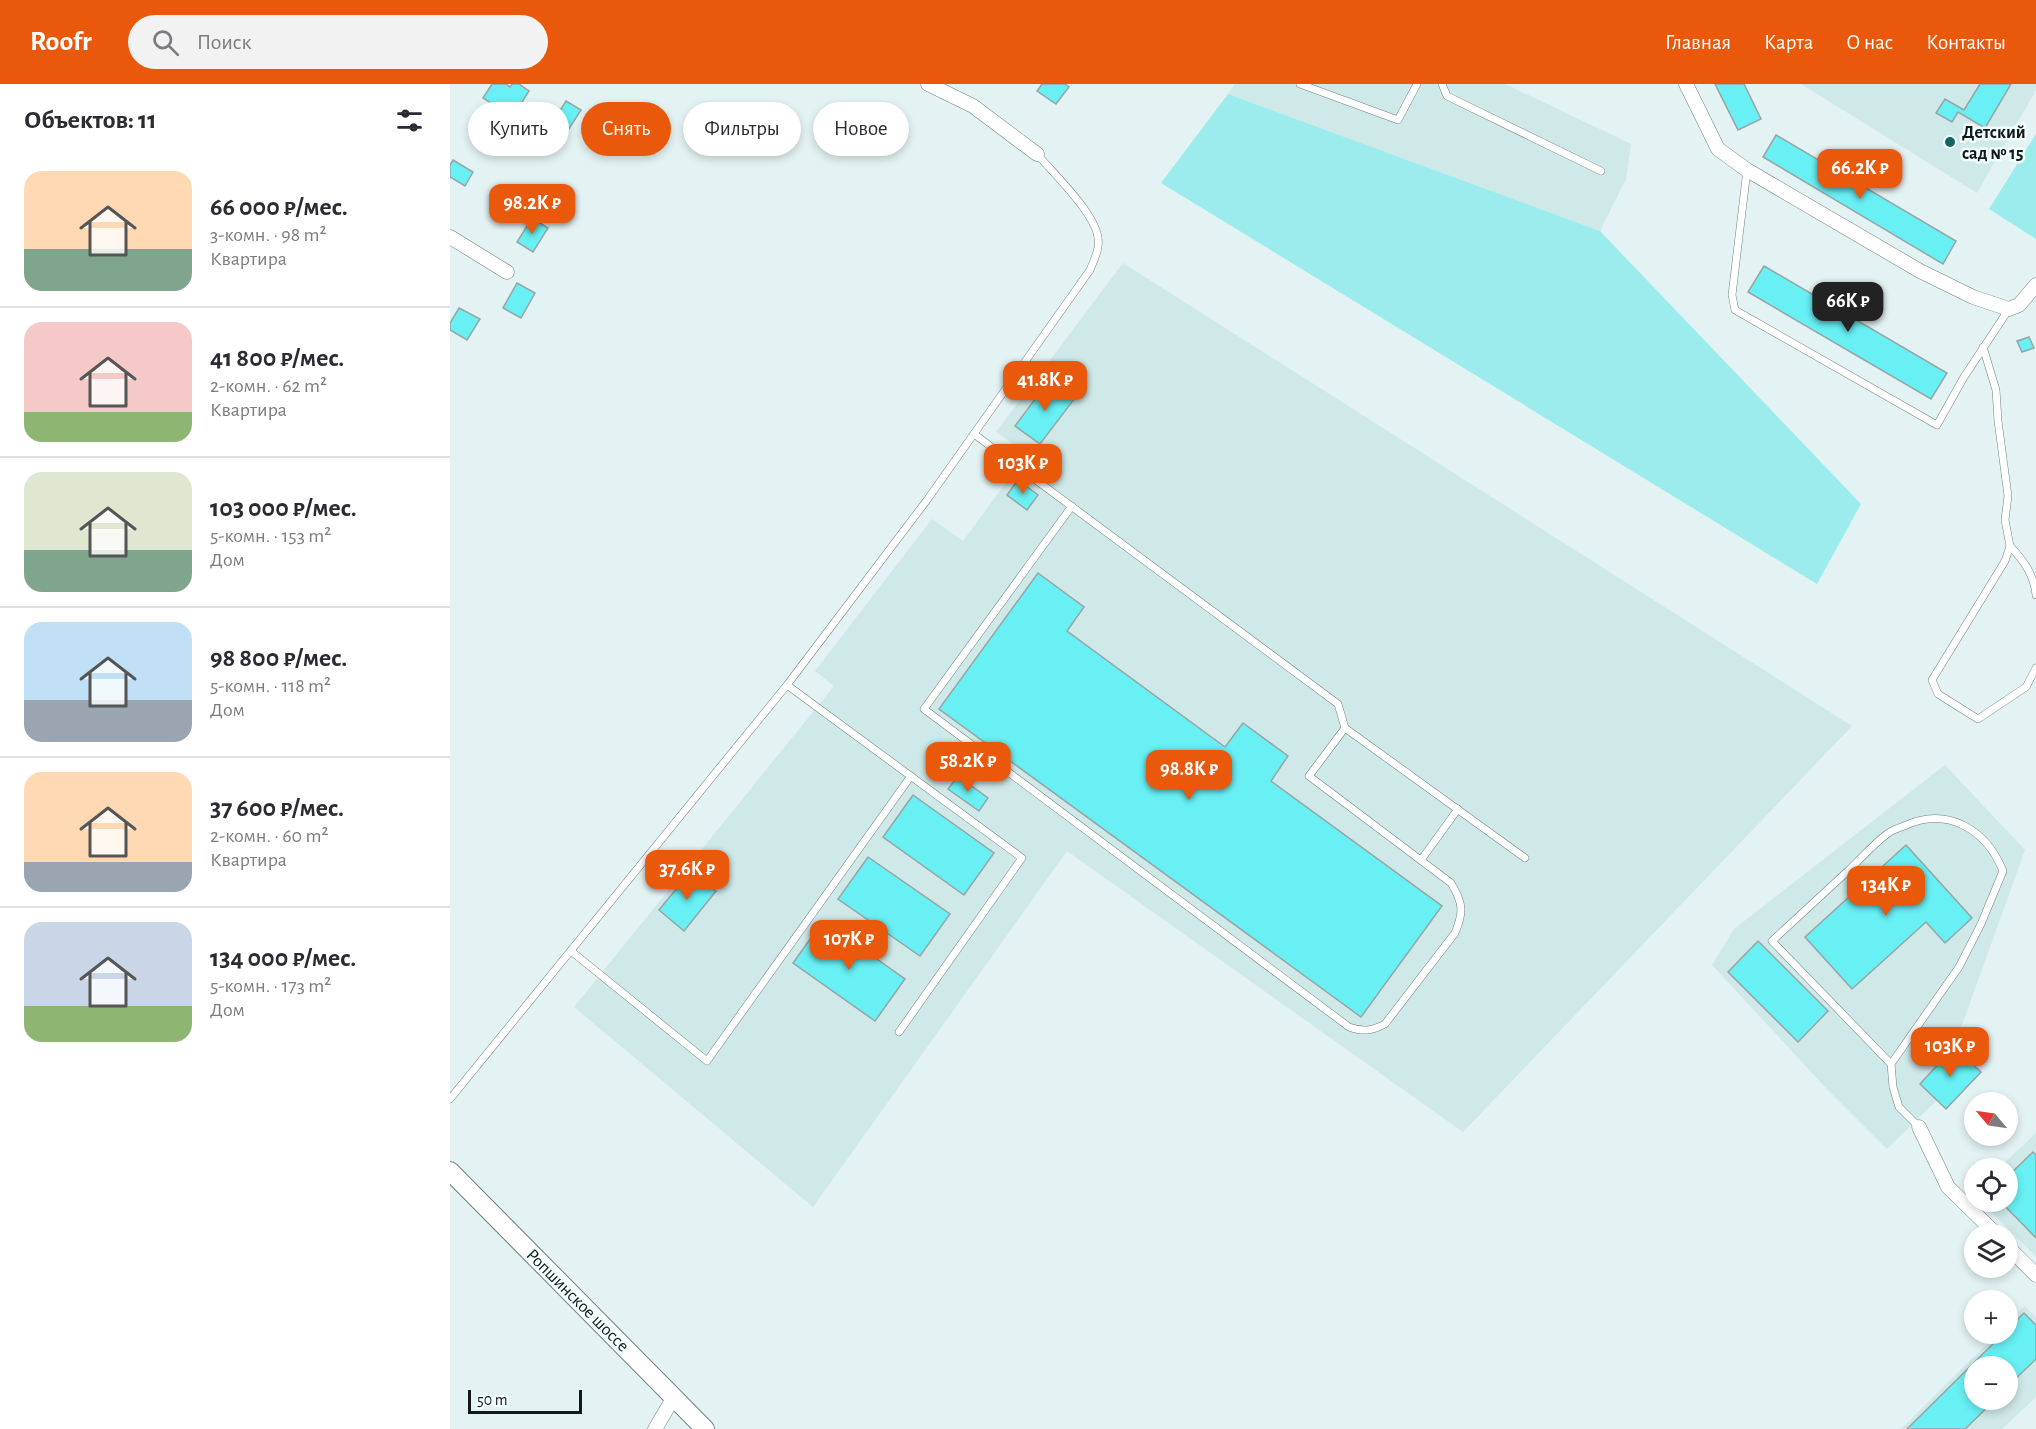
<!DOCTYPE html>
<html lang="ru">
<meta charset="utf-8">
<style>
:root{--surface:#fff;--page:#f2f2f3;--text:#2b2b33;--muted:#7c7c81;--line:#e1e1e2;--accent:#ea580c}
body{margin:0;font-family:"Alegreya Sans",sans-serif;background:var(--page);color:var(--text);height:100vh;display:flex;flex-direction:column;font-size:22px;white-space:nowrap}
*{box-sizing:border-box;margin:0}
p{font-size:20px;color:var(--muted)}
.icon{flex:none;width:33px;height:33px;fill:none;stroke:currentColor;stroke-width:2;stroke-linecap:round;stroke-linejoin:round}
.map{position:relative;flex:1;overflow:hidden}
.panel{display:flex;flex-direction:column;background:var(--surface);width:450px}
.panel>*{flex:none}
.guide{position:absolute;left:18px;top:18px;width:570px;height:54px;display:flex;gap:12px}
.needle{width:39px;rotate:299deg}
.fabs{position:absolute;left:1514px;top:1008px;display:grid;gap:12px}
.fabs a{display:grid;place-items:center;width:54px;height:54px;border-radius:50%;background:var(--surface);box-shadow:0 3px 9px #0003;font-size:30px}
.scale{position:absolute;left:18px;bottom:15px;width:114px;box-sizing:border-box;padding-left:6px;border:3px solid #131818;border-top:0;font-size:16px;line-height:21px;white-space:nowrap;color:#131818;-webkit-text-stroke:4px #f2ffff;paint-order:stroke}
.price{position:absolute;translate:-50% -51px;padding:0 14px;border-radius:12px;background:var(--accent);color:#fff;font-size:20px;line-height:39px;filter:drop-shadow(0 2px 3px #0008)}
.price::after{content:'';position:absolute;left:50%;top:36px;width:18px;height:14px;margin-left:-9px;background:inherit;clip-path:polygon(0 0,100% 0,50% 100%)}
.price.on{background:#222;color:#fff}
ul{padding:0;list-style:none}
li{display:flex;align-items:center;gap:18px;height:150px;padding:0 24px}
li+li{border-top:2px solid var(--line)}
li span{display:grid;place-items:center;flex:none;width:168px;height:120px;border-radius:18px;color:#555}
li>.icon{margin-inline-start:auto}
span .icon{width:72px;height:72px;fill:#fffc;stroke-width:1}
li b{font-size:26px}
h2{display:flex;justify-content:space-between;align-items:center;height:72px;padding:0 24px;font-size:26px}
.tag{padding:0 21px;border-radius:27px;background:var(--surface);box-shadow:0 3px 9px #0003;font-size:21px;line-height:54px}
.tag.on{background:var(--accent);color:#fff}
header{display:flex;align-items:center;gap:36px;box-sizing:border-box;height:84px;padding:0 30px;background:var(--accent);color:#fff}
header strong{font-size:28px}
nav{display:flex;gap:33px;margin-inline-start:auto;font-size:21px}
.search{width:420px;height:54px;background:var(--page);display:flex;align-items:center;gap:15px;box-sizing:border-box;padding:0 21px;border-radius:33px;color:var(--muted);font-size:22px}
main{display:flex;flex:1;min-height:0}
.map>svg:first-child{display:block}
.built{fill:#cfe8e8;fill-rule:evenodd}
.green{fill:#9cecee}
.building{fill:#68f0f4;stroke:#97a5a5;stroke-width:1.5}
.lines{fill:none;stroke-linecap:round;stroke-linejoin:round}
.lane-casing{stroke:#728080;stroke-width:8}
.street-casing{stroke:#728080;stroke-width:15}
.secondary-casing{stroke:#728080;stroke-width:20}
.lane{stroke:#fff;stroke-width:7}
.street{stroke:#fff;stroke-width:14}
.secondary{stroke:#fff;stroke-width:18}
.poi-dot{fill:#146466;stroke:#f2ffff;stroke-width:2}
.labels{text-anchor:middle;stroke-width:5;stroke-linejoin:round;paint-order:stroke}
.poi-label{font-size:18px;font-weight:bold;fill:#131818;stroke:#f2ffff;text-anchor:start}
.street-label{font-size:18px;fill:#131818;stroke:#f2ffff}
</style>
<header>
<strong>Roofr</strong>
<div class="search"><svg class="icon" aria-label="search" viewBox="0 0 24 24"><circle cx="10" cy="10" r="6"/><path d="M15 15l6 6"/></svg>Поиск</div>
<nav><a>Главная</a><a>Карта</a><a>О нас</a><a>Контакты</a></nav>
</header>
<main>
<section class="panel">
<h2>Объектов: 11<svg class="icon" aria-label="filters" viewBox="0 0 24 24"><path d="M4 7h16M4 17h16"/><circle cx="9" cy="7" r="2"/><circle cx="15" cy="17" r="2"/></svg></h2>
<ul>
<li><span style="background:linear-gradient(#ffd9b3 65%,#7fa58c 0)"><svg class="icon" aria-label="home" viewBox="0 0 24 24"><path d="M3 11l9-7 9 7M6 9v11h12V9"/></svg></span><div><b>66 000 ₽/мес.</b><p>3-комн. · 98 m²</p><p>Квартира</p></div></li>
<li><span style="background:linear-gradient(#f6c9c9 75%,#8fb573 0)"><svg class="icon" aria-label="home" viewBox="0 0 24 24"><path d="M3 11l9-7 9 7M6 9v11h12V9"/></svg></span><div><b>41 800 ₽/мес.</b><p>2-комн. · 62 m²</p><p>Квартира</p></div></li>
<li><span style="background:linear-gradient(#dfe7d0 65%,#7fa58c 0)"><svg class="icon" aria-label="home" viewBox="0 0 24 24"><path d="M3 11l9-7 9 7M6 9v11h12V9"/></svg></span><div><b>103 000 ₽/мес.</b><p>5-комн. · 153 m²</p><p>Дом</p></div></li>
<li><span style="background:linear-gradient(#bfe0f5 65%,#9aa5b1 0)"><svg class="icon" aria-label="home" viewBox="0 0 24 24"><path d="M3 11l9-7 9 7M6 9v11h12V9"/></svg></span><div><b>98 800 ₽/мес.</b><p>5-комн. · 118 m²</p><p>Дом</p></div></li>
<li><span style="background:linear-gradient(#ffd9b3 75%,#9aa5b1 0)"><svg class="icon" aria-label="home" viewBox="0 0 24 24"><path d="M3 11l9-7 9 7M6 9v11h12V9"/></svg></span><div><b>37 600 ₽/мес.</b><p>2-комн. · 60 m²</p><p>Квартира</p></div></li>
<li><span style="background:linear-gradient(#c9d6e8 70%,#8fb573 0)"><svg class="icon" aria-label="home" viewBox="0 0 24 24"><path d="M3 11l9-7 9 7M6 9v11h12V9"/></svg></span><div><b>134 000 ₽/мес.</b><p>5-комн. · 173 m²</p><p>Дом</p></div></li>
</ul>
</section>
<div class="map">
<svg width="1586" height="1345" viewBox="0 0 1586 1345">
<rect width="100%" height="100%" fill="#e3f2f2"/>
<!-- built -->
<g class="built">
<path d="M785,0H1055L1181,60L1176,95L1150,147L778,10Z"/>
<path d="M1351,0H1586V6L1527,109Z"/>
<path d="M673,179L1402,642L1013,1048L617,767L363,1123L124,923L384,602L365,587L482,435L513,457L577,370L546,348Z"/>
<path d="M1495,681L1575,766L1504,963L1470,1000L1487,1016L1437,1065L1377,1005L1262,881L1284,845Z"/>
<path d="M1586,1049V1173L1532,1118H1557V1084H1549Z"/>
<path d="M1575,1222L1586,1233V1313L1552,1345H1451L1547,1250H1557V1239ZM1524,1282H1557V1316H1524Z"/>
</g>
<!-- green -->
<g class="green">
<path d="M778,10L1150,147L1411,420L1367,500L711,99Z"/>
<path d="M1586,50V155L1539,125Z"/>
</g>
<!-- building -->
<g class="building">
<path d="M42,0H56L60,3L62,0H69L79,7L63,33L33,14Z"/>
<path d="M592,0H615L619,3L606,20L587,7Z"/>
<path d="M1265,0H1294L1311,35L1288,46Z"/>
<path d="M1530,0H1561L1535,44L1508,28L1502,38L1486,29L1495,15L1514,26Z"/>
<path d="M116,17L131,26L117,48L102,39Z"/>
<path d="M158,35L176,46L165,63L147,52Z"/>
<path d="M1326,51L1506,157L1493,180L1313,73Z"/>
<path d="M3,76L23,88L15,102L0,93V81Z"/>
<path d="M82,134L98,144L83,168L67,158Z"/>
<path d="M1314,182L1497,289L1481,315L1298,208Z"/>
<path d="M67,199L85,209L71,234L53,224Z"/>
<path d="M9,224L30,235L17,256L0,246V239Z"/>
<path d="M1579,253L1584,264L1572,268L1567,257Z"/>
<path d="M600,295L625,314L590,360L565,342Z"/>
<path d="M572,399L588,411L577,426L557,411L565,400Z"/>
<path d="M588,489L634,523L617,547L775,663L793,639L838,672L821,697L992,822L911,933L489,625Z"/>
<path d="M508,692L538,714L529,727L498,705Z"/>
<path d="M463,711L544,769L514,811L433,753Z"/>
<path d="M1456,761L1522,834L1495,859L1476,838L1402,905L1355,853Z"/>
<path d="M418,773L500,830L470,872L388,815Z"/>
<path d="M241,787L266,807L234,847L209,826Z"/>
<path d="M373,837L455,895L425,937L343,879Z"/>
<path d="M1308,857L1378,927L1348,958L1278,888Z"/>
<path d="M1504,963L1531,988L1496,1025L1470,1000Z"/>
<path d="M1583,1068L1586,1071V1154L1551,1118H1557V1093Z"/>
<path d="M1574,1229L1586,1241V1275L1557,1303V1282H1524V1316H1545L1515,1345H1457L1553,1250H1557V1246Z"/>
</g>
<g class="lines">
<!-- lane casing -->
<g class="lane-casing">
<g id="lane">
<path d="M850,0L948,36L967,0"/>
<path d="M992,0L997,12L1151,87"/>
<path d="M1297,86L1282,211L1285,226L1487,341L1514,293L1559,225"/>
<path d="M1533,263L1546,306L1548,337L1558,412L1555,436L1560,462L1555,477L1482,596L1488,610L1528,635L1576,603L1586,584"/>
<path d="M524,350L888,620L895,644L1075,774"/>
<path d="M622,422L474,625L899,943C912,948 922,947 935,940L1005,849C1014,828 1013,819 1001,799L859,692L895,644"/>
<path d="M1560,462C1573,476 1584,490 1586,511"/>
<path d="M337,601L572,774L449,948"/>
<path d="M971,776L1008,725"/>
<path d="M121,867L257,977L461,692"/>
<path d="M1441,980L1322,857C1348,833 1374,809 1400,785C1412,773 1424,760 1437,750C1442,746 1448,744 1454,742C1497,722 1536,745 1553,787L1531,840L1509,883L1441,980L1443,1003L1449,1023L1469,1043"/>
<path d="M0,1015L337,601L477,416L640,186C644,176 650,165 648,154C645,129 604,90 587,70"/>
</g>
</g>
<!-- street casing -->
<g class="street-casing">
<g id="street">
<path d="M478,0L523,22L587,70"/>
<path d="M1236,0L1268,65L1297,86L1470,187L1523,213L1559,225L1569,221L1586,201"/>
<path d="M0,153L57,188"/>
<path d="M1469,1043L1498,1103L1546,1150"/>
<path d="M1557,1162L1586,1191"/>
<path d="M205,1345L224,1313"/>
</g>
</g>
<!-- secondary casing -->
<g class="secondary-casing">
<path id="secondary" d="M0,1087L255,1345"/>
</g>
<!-- lane -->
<use href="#lane" class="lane"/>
<!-- street -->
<use href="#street" class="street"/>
<!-- secondary -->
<use href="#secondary" class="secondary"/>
</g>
<!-- markers -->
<circle class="poi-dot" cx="1500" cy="58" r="6"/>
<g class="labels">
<!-- poi labels -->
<g class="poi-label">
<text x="1512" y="54">Детский<tspan x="1512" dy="21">сад № 15</tspan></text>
</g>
<!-- street labels -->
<g class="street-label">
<text transform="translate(128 1216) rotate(45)" y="6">Ропшинское шоссе</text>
</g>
</g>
</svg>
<div class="fabs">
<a><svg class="needle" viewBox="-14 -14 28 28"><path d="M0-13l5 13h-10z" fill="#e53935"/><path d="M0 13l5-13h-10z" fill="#7c7c81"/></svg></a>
<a><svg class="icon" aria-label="locate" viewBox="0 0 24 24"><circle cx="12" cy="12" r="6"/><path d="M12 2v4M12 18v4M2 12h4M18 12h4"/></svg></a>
<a><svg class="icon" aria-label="layers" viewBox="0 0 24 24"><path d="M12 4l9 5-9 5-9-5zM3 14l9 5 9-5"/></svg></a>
<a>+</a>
<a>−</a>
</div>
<div class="scale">50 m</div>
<b class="price" style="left:1410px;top:116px">66.2K ₽</b>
<b class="price" style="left:82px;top:151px">98.2K ₽</b>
<b class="price on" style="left:1398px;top:249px">66K ₽</b>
<b class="price" style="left:595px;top:328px">41.8K ₽</b>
<b class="price" style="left:573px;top:411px">103K ₽</b>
<b class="price" style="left:518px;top:709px">58.2K ₽</b>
<b class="price" style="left:739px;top:717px">98.8K ₽</b>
<b class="price" style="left:237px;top:817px">37.6K ₽</b>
<b class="price" style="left:1436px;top:833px">134K ₽</b>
<b class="price" style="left:399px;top:887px">107K ₽</b>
<b class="price" style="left:1500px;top:994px">103K ₽</b>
<div class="guide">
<a class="tag">Купить</a>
<a class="tag on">Снять</a>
<a class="tag">Фильтры</a>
<a class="tag">Новое</a>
</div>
</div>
</main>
